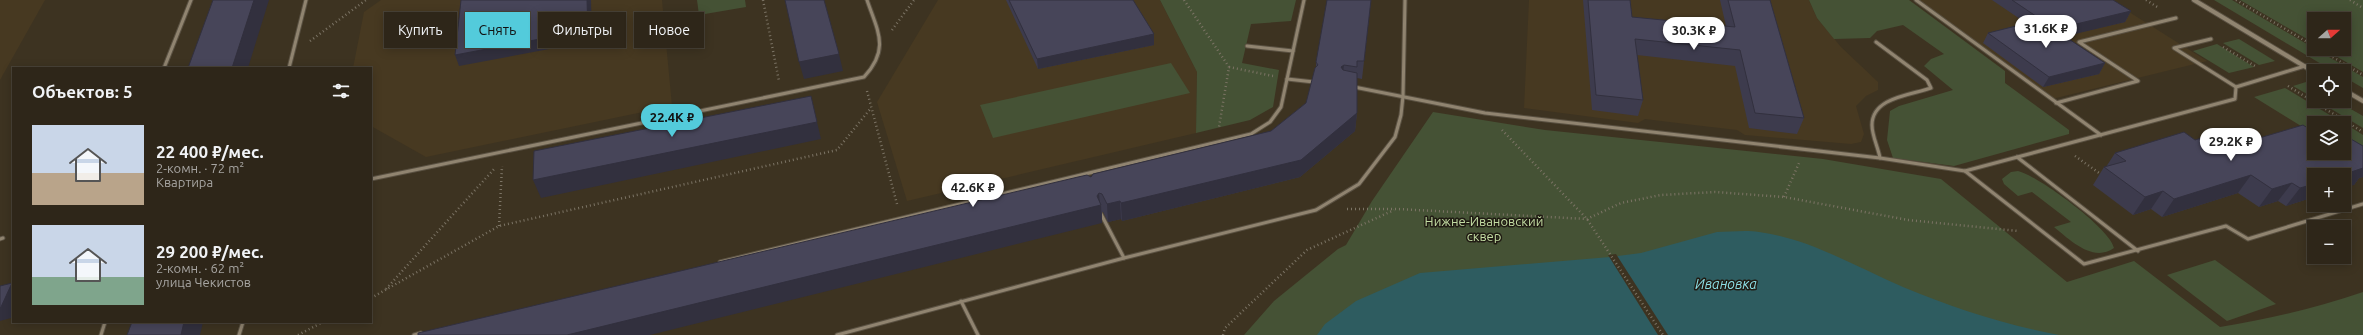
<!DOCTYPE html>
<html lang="ru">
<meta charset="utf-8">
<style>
:root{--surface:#2e2619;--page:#3a3226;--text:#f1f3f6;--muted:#a7a5a2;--line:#494338;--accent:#53cbdb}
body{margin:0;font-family:Ubuntu,sans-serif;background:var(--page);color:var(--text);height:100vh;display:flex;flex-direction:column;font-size:15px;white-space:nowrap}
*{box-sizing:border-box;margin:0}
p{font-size:13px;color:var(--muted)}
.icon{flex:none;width:22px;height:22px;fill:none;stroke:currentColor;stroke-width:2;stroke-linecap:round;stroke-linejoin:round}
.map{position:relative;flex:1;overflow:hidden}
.drawer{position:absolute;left:12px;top:67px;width:360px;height:256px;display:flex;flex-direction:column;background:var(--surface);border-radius:0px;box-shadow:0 2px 10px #0003,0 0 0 1px var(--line)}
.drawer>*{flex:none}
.guide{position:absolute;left:384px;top:12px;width:380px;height:36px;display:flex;gap:8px}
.needle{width:26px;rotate:69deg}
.buttons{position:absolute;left:2307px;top:12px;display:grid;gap:8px}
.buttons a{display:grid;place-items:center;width:44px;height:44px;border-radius:0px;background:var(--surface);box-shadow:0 2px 10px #0003,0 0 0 1px var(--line);font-size:20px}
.price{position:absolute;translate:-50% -34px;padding:0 9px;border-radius:14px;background:#fff;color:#222;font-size:13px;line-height:26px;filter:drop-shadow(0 1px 2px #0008)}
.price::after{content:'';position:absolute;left:50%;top:24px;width:12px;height:9px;margin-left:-6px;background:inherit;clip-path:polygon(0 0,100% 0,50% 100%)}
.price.current{background:var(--accent);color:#111}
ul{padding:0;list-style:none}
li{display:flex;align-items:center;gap:12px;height:100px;padding:0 20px}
li span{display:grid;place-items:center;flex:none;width:112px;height:80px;border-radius:0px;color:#555}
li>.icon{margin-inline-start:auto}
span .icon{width:48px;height:48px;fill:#fffc;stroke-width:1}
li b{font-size:17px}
h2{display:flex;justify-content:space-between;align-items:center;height:48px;padding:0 20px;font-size:17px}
.chip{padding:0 14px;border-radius:0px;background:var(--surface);box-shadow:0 2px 10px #0003,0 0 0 1px var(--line);font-size:14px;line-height:36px}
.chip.current{background:var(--accent);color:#111}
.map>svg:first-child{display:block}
.built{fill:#473921}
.green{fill:#455235}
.water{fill:#2e5c60}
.pier{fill:#3d3321}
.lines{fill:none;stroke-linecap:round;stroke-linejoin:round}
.service-casing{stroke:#5a5142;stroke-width:5}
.minor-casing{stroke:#5a5142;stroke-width:6}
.path{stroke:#7c7465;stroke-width:2.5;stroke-dasharray:1 3;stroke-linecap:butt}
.service{stroke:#908470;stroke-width:3}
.minor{stroke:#908470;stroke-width:4}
.wall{fill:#3d3b4d}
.shaded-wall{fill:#32303e}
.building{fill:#474559;stroke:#32303e}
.labels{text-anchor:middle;stroke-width:3;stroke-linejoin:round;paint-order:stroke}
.park-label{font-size:13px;fill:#c3dda3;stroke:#201b13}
.water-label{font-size:14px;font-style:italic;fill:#8cdfe6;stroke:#201b13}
</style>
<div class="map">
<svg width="2363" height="335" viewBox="0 0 2363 335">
<rect width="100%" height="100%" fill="#3d3321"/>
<!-- built -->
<g class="built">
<path d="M0,0H45L0,80Z"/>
<path d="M381,0H662L672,106L426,157L371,126V68H353L364,12Z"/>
<path d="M938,0H1160L1197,72L1196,133L907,201L877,102Z"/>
<path d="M1529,0H1809L1817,18L1841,47L1878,82V90L1866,96L1856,106L1864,134L1861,142L1851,144L1745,135L1737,130L1694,125L1645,119L1638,123L1524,108Z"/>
<path d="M1914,0H2110L2207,61L2052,99Z"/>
</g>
<!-- green -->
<g class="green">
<path d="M697,0H745L746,7L699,15Z"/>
<path d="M1160,0H1296L1291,21L1251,24L1242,63L1279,70L1273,107L1250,120L1196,133L1197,72Z"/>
<path d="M1809,0H1909L2005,71V83L2069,130V134L1954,166L1893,158L1887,140L1890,111L1899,106L1953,90L1924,66L1931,59L1944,54L1903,25L1877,31L1870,38L1834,39L1817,18Z"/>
<path d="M2214,0H2232L2363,77V88L2344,77V71H2333Z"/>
<path d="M2240,0H2363V72L2324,49H2344V19H2314V43Z"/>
<path d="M2239,39L2275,61L2259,65L2223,43Z"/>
<path d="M2217,44L2254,67L2229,73L2193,51Z"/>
<path d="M1171,63L1190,93L993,138L980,105Z"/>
<path d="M2306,82L2314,87V98L2293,86Z"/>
<path d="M2285,88L2343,123H2314V134L2254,97Z"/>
<path d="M2318,101H2337L2363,116V128Z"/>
<path d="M1433,112L1545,130L1823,159L1941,179L2067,282L2134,261L2220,327C2269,319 2316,308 2363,292V335H1244L1274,301L1338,249L1346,245L1372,201Z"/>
<path d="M2344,123L2363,135V170L2344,153Z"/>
<path d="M2018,171C2037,175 2111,229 2114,248C2093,263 2070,240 2054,227L2071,222L2032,192L2018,196L2004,184L2002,179L2011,172Z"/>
<path d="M2215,260L2276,304L2227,321L2167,275Z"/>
</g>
<!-- water -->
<path class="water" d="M1717,232C1730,232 1746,230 1759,232C1811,239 1856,267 1903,287C1956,309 2003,324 2059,335H1317L1325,324L1356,301L1420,273L1610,257L1641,253Z"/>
<!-- pier -->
<path class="pier" d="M1616,254L1668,335H1658L1608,255Z"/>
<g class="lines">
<!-- service casing -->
<g class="service-casing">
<g id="service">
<path d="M1916,0L2101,135"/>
<path d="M2211,39L2174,48L2236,87"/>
<path d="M1876,42L1927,80L1931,88C1912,95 1872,97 1872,125C1872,136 1878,147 1880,158"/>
<path d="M1247,46L1293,51"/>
<path d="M164,68L191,0"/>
<path d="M289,68L306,0"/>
<path d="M1287,79L1314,82"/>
<path d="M1354,87L1485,113L1880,158L1965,171L2235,99L2236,87L2305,66"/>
<path d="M2056,103L2138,81L2079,42L2176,18"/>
<path d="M2017,157L2138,251"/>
<path d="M1965,171L2084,264L2226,226L2248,239L2363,204"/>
<path d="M371,179L864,77C890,49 878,32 867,0"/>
<path d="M1101,214L1124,258"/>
<path d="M0,239L3,238"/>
<path d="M720,262L1251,134L1270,122L1281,107L1304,0"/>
<path d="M961,301L978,335"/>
<path d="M101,335L105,322"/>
<path d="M239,335L243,322"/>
<path d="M414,335L421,333"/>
<path d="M837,335L1124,258L1316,210L1359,184L1395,137L1401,115L1403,96L1405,0"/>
</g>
</g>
<!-- minor casing -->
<g class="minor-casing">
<g id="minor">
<path d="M2194,0L2314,72"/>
<path d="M2344,90L2363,101"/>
</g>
</g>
<!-- path -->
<g class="path">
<path d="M763,0L779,81"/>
<path d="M1184,0L1229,67L1219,127"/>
<path d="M2146,0L2159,8"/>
<path d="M2236,0L2314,46"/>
<path d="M2350,0L2363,8"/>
<path d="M892,30L914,0"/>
<path d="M310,41L366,0"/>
<path d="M2223,47L2255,66"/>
<path d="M2319,49L2363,75"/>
<path d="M1229,67L1273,76"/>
<path d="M2288,86L2363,132"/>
<path d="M867,91L897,204"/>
<path d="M1502,130L1587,219L1663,335"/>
<path d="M2075,156L2102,175"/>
<path d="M1784,197L1799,163"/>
<path d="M1347,209H1397L1587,219L1621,203L1661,195L1715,192L1784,197L1908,220L2018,231"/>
<path d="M499,226L502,166"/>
<path d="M386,289L495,168"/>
<path d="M371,298L499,226L837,150L871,108"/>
<path d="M298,335L323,322"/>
<path d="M1223,335L1225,328L1307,250L1394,210"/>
</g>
<!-- service -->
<use href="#service" class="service"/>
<!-- minor -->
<use href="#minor" class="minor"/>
</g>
<!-- wall -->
<g class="wall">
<path d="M1006,0H1133L1154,45L1038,69Z"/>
<path d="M1371,0L1362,79L1357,78V113L1355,131L1300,177L1122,221L1121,219L1108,222L1103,212H1102V223L1091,177L1271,131L1306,103L1316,67V62Z"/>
<path d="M1583,0H1630L1632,17L1726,26L1720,0H1770L1804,118L1797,134L1749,128L1735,66L1637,55L1643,100L1638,116L1592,110Z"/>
<path d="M1992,0H2113L2131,11L2125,22L2064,36L2105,63L2099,74L2043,87L1983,43L1988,33L2026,23Z"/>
<path d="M2314,132L2363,146V177L2359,178L2354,185L2314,175V197L2286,206L2278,201L2259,207L2238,193L2162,217L2151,209L2133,215L2093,185L2104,167H2106L2115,153L2195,140L2229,147Z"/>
</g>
<!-- shaded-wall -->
<g class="shaded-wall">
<path d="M254,0H269L248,68H232Z"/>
<path d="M587,0H591L592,41L459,66L455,55Z"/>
<path d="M2131,11L2125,22L2050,40L2055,29Z"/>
<path d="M1154,34V45L1038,69L1037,59Z"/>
<path d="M839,54L843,71L804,79L799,62Z"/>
<path d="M2105,63L2099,74L2043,87L2049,77Z"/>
<path d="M1344,65L1342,82L1341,67Z"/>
<path d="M811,96L821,139L541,198L533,180Z"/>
<path d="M1357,113L1355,131L1300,177L1122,221L1121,203Z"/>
<path d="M2363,165V177L2359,178L2354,185L2344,188V175H2342Z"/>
<path d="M2251,175L2238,193L2162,217L2174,199Z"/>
<path d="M2292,183L2278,201L2259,207L2272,189Z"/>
<path d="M2314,184V197L2286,206L2300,188Z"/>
<path d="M2163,191L2151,209L2133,215L2145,197Z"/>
<path d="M1099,193L1100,206L1101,205L1102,223L650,335H567L1097,196Z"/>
<path d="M1120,201L1121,219L1108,222L1107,204Z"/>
<path d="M12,283L13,284V314L11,318L0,321V308Z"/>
<path d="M184,322H203L200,335H181Z"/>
</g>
<!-- building -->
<g class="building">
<path d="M213,0H254L232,68H188Z"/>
<path d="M461,0H587L588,30L455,55Z"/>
<path d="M785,0H824L839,54L799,62Z"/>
<path d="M1009,0H1133L1154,34L1037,59Z"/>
<path d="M1327,0H1371L1364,61H1357V67L1344,65L1341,67L1343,70L1357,73V113L1301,160L1121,203L1120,201L1107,204L1102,194L1099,193L1097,196L1101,205L567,335H418V333L1078,177L1087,175L1091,177L1093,174L1271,131L1306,103L1315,68L1318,65L1316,62Z"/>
<path d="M1588,0H1630L1632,17L1735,27L1728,0H1770L1804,118L1755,113L1740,50L1635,39L1643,100L1596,95Z"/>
<path d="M2012,0H2113L2131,11L2055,29Z"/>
<path d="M2040,20L2105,63L2049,77L1988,33Z"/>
<path d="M811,96L817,122L533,180L534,151Z"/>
<path d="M2303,125L2314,132V153H2344V135L2363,146V168L2342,175H2314V184L2300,188L2292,183L2272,189L2251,175L2174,199L2163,191L2145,197L2104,167L2126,161L2115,153L2184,132L2195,140L2211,135L2229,147Z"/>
<path d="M12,283L1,307L0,308V286Z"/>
<path d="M132,322H184L181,335H127Z"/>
</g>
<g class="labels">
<!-- park labels -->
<g class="park-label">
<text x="1484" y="226">Нижне-Ивановский<tspan x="1484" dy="15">сквер</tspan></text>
</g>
<!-- water labels -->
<g class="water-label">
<text x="1726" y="289">Ивановка</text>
</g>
</g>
</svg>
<div class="buttons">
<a><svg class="needle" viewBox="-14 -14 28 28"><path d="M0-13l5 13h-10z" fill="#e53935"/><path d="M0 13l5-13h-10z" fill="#a7a5a2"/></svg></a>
<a><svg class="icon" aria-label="locate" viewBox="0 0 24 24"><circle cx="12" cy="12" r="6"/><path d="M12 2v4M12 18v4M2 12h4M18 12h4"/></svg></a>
<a><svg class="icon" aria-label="layers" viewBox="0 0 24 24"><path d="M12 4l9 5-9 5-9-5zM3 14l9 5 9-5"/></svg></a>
<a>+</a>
<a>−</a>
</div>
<b class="price" style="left:2046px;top:49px">31.6K ₽</b>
<b class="price" style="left:1694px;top:51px">30.3K ₽</b>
<b class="price current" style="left:672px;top:138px">22.4K ₽</b>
<b class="price" style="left:2231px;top:162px">29.2K ₽</b>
<b class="price" style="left:973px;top:208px">42.6K ₽</b>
<div class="guide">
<a class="chip">Купить</a>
<a class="chip current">Снять</a>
<a class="chip">Фильтры</a>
<a class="chip">Новое</a>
</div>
<section class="drawer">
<h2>Объектов: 5<svg class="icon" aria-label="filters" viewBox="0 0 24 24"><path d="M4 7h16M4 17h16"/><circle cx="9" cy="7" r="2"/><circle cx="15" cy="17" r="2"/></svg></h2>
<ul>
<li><span style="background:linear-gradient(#c9d6e8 60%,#b9a48a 0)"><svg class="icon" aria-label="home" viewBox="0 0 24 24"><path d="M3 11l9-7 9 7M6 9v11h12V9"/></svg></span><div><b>22 400 ₽/мес.</b><p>2-комн. · 72 m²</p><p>Квартира</p></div></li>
<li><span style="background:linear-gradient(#c9d6e8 65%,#7fa58c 0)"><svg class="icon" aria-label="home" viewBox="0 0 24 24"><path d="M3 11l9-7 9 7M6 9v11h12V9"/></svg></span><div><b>29 200 ₽/мес.</b><p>2-комн. · 62 m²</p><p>улица Чекистов</p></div></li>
</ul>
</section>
</div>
